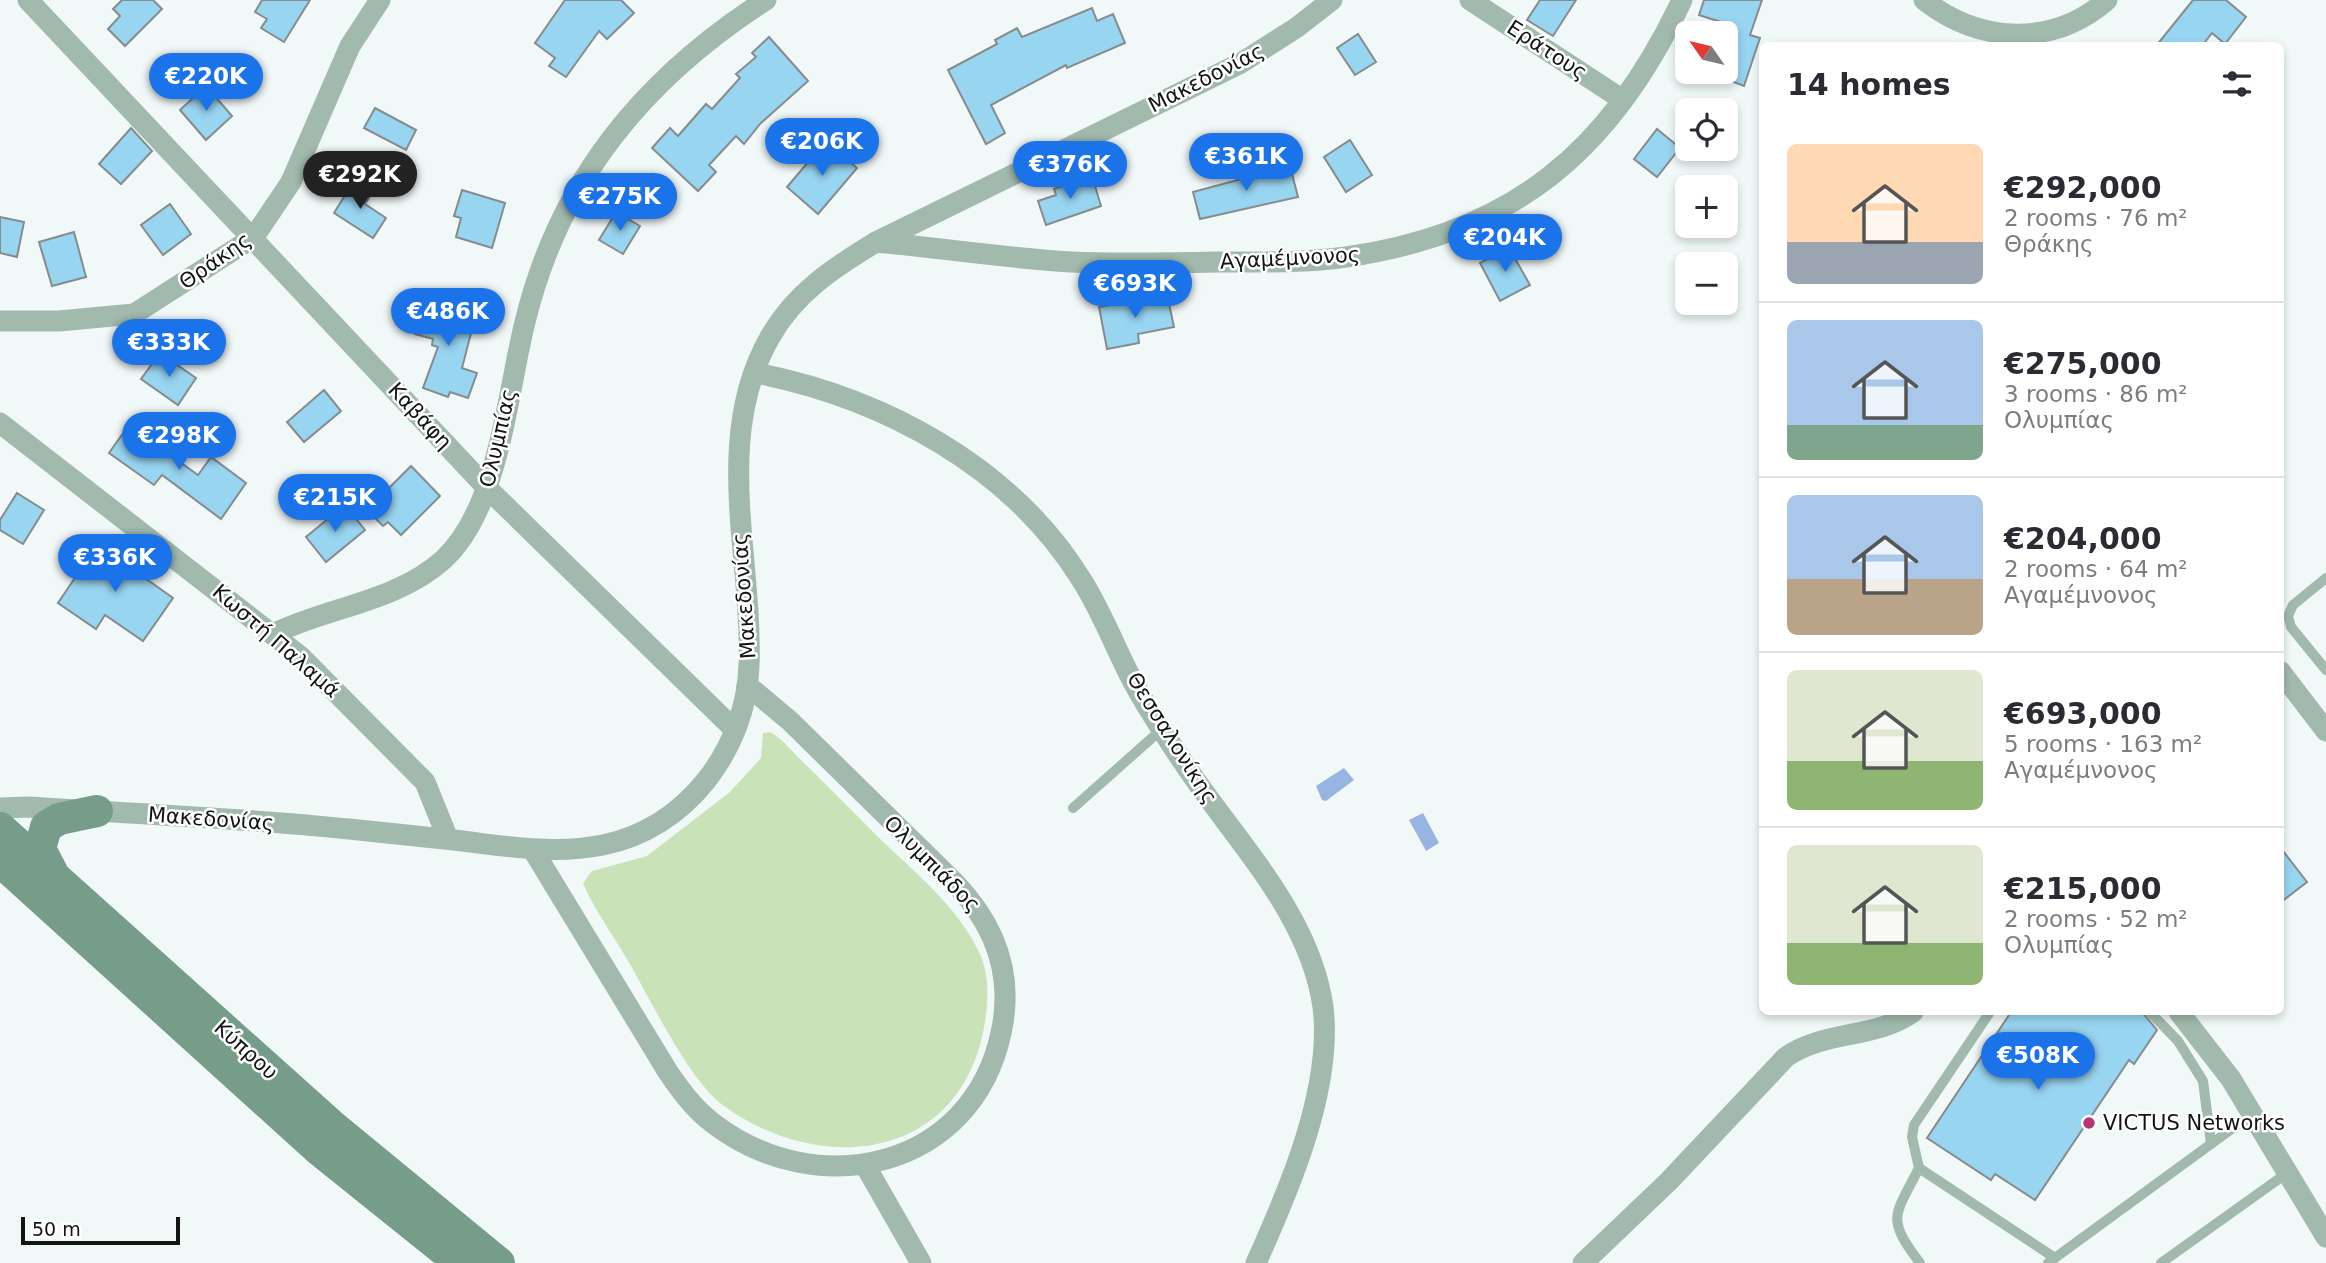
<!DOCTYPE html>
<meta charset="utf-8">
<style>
:root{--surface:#fff;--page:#f2f2f3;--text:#2b2b33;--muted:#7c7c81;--line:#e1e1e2;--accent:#1a73e8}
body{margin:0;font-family:"DejaVu Sans",sans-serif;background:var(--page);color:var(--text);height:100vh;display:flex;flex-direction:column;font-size:26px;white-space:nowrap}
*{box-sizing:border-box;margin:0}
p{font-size:23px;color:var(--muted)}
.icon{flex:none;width:38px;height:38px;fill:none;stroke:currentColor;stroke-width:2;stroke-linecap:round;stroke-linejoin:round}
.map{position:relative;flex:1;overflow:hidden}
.panel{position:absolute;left:1759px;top:42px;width:525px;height:973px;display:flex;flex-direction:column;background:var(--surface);border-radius:10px;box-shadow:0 4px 10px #0003}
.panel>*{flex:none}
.needle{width:46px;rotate:304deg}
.fabs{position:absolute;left:1675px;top:21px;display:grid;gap:14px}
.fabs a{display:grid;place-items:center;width:63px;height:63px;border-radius:10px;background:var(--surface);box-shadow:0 4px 10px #0003;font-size:35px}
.scale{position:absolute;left:21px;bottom:18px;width:159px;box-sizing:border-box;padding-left:7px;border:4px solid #131515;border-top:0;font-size:19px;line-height:24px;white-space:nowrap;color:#131515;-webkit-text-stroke:5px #fff;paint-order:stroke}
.price{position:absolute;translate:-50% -60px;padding:0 16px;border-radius:24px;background:var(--accent);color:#fff;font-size:23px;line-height:46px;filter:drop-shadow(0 2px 4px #0008)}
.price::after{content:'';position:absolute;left:50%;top:42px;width:21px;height:16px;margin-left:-10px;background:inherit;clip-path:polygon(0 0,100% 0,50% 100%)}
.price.on{background:#222;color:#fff}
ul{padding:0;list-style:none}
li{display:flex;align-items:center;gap:21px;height:175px;padding:0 28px}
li+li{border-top:2px solid var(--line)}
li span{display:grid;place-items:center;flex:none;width:196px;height:140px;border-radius:10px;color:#555}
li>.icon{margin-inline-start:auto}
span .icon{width:84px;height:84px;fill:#fffc;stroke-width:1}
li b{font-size:30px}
h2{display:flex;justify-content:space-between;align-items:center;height:84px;padding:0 28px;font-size:30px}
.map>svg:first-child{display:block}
.green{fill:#c9e2b8}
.water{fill:#97b4e2}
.building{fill:#98d5f1;stroke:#868c8e;stroke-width:2}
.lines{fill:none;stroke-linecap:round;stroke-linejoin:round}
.lane{stroke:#a1baad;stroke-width:10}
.street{stroke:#a1baad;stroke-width:21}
.secondary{stroke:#769c8a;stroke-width:32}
.poi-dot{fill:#b93477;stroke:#fff;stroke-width:2.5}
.labels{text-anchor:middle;stroke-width:5;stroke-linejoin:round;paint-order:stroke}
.street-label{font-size:21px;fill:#131515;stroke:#fff}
.poi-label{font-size:21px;fill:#131515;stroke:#fff;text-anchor:start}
</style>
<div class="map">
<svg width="2326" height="1263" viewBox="0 0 2326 1263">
<rect width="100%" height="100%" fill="#f1f8f8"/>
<!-- green -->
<path class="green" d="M770,732C783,739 794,754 805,764C829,788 853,811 876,835C913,871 958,906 980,954C991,979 988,1011 982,1037C952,1164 816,1173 724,1106C689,1081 651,1000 628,961C614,936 594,910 583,883L592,871L647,856L730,792L761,758L763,733Z"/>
<!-- water -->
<g class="water">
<path d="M1344,768L1354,780L1326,801L1322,800L1316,786Z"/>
<path d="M1423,813L1439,843L1426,851L1409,820Z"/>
</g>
<!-- building -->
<g class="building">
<path d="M122,0H153L162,9L125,46L108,29L120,16L113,9Z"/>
<path d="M262,0H310L284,42L261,28L267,19L255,12Z"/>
<path d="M565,0H621L634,13L607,39L599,31L566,77L549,66L555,58L535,43Z"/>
<path d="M1540,0H1576L1553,36L1527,20Z"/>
<path d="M1704,0H1762L1750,35L1760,38L1744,86L1726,79V33H1720L1724,23L1699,15Z"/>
<path d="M2193,0H2226L2246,17L2225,44L2212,33L2202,46H2156Z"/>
<path d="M1092,8L1097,21L1113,14L1125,43L1067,68L1066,65L991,105L1005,133L986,144L948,70L997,44L995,40L1017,28L1022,37Z"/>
<path d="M1358,34L1376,62L1355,75L1337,48Z"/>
<path d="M769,37L808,81L760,124L744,144L736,136L709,165L716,172L698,191L652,148L670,128L678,136L706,104L712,109L740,78L736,74L756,57L752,53Z"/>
<path d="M206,86L232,116L206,140L180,110Z"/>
<path d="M375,108L416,130L406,150L364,128Z"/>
<path d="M131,128L152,151L121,184L99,164Z"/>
<path d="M1657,129L1680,148L1657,177L1634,159Z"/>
<path d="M1350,140L1372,175L1346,192L1324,157Z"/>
<path d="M826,141L857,168L818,214L787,187Z"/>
<path d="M1290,166L1298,197L1200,219L1193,192Z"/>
<path d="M1092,176L1101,206L1046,225L1038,201L1056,195L1054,189Z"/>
<path d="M354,181L372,193L365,204L386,218L373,238L334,213Z"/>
<path d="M462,190L505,203L492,248L456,237L461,218L454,216Z"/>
<path d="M170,204L191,234L163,255L141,225Z"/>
<path d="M616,212L640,226L623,254L599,240Z"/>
<path d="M0,217L24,222L17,257L0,253Z"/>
<path d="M74,232L86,277L52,286L39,242Z"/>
<path d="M1509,248L1530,285L1500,301L1480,263Z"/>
<path d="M1167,294L1174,327L1138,334L1139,343L1107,349L1099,307Z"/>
<path d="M424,301L476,314L462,368L477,373L468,398L450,392L448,397L423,388L438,347L432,345L433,339L415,334Z"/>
<path d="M160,353L196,378L178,405L141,379Z"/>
<path d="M324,390L341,411L304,442L287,422Z"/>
<path d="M129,425L198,475L211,457L246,483L221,519L162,475L154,485L109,453Z"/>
<path d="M411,466L440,496L401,535L388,522L383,526L367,510Z"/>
<path d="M17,493L44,510L23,544L0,530V520Z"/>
<path d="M345,505L365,530L326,562L306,537Z"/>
<path d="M100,541L134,564L131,568L173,598L143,641L105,615L96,629L58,603Z"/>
<path d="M2280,847L2307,882L2280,903Z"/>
<path d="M2011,1012H2142L2157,1030L2134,1064L2129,1060L2035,1200L1995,1174L1991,1180L1927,1138Z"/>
</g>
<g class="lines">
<!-- lane -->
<g class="lane">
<path d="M2326,578L2293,605L2288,616L2291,627L2326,670"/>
<path d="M1073,808L1162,729"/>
<path d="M2150,1012L2178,1041L2203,1081L2211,1144"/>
<path d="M1919,1168L1912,1137L1914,1125L1990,1012"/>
<path d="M1920,1263C1885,1217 1895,1216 1919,1168L2055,1258"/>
<path d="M2048,1263L2252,1114"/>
<path d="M2161,1263L2287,1173"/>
</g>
<!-- street -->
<g class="street">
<path d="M28,0L487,488L735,730"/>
<path d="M1470,0L1623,100"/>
<path d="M1924,0C1980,44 2053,47 2107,0"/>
<path d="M876,242C941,248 1005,258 1071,262C1120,264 1169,263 1219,262C1261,262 1304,263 1346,257C1513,233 1611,151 1682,0"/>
<path d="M0,321H59L134,314L254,237L291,182L350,46L380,0"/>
<path d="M756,373C883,398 1011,466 1081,579C1101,610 1114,645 1131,678C1146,707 1165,735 1183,762C1233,838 1310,913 1323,1007C1333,1088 1289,1190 1256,1263"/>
<path d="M0,423L300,656L425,782L448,839"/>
<path d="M273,634C328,607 396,602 443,560C499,509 507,394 525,322C559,181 644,78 766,0"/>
<path d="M2280,671L2326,731"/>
<path d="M0,808L29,807C136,814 243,818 349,829C384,833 419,836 454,840C504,846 553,855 603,845C686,829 746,749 749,666C753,558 712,438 770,337C795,293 833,268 876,242L1241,63L1296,28L1332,0"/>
<path d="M533,850L668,1072C681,1091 695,1110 714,1124C818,1203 972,1169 1001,1033C1014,975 996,926 955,883L790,721L747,685"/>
<path d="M2179,1012L2231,1079L2326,1237"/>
<path d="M865,1165L921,1263"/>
<path d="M1583,1263L1669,1181L1786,1057C1824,1030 1876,1039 1913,1012"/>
</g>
<!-- secondary -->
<g class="secondary">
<path d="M0,828L330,1124L499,1263"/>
<path d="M0,861L318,1149L460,1263"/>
<path d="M52,872L40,849L46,827L59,819L97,811"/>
</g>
</g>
<!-- markers -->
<circle class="poi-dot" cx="2089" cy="1123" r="7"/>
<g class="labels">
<!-- street labels -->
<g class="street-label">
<text transform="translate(1547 50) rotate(33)" y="7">Εράτους</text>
<text transform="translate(1206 78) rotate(-27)" y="7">Μακεδονίας</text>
<text transform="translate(1290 258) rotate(-3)" y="7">Αγαμέμνονος</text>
<text transform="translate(215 261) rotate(-35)" y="7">Θράκης</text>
<text transform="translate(420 416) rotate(47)" y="7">Καβάφη</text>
<text transform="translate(498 438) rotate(-77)" y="7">Ολυμπίας</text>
<text transform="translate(744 596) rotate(-94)" y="7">Μακεδονίας</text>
<text transform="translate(276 641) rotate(41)" y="7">Κωστή Παλαμά</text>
<text transform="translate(1172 738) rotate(58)" y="7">Θεσσαλονίκης</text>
<text transform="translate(211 819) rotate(4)" y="7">Μακεδονίας</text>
<text transform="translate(932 864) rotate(45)" y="7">Ολυμπιάδος</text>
<text transform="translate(246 1050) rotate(42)" y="7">Κύπρου</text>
</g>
<!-- poi labels -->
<g class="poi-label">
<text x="2103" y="1130">VICTUS Networks</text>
</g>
</g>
</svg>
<div class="fabs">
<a><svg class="needle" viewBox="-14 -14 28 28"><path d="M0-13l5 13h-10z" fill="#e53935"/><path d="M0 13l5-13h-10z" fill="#7c7c81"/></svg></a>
<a><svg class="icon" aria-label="locate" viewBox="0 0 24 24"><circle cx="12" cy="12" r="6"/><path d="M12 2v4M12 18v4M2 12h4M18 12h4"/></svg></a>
<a>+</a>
<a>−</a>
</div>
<div class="scale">50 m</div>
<b class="price" style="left:206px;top:113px">€220K</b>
<b class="price" style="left:822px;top:178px">€206K</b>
<b class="price" style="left:1246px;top:193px">€361K</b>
<b class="price" style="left:1070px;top:201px">€376K</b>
<b class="price on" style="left:360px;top:211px">€292K</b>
<b class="price" style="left:620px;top:233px">€275K</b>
<b class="price" style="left:1505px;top:274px">€204K</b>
<b class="price" style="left:1135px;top:320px">€693K</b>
<b class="price" style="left:448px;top:348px">€486K</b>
<b class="price" style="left:169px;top:379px">€333K</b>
<b class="price" style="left:179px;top:472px">€298K</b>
<b class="price" style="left:335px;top:534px">€215K</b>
<b class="price" style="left:115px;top:594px">€336K</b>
<b class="price" style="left:2038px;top:1092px">€508K</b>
<section class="panel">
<h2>14 homes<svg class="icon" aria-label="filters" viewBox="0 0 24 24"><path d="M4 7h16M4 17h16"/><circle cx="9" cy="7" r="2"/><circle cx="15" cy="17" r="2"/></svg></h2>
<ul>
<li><span style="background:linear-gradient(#ffd9b3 70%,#9aa5b1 0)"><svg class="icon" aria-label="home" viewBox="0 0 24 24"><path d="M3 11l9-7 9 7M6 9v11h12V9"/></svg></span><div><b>€292,000</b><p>2 rooms · 76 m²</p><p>Θράκης</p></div></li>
<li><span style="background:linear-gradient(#a9c7e8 75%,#7fa58c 0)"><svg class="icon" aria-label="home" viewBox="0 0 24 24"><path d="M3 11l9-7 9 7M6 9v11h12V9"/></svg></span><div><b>€275,000</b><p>3 rooms · 86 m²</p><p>Ολυμπίας</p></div></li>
<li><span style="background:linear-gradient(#a9c7e8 60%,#b9a48a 0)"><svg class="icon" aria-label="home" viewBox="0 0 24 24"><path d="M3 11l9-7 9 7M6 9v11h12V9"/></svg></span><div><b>€204,000</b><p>2 rooms · 64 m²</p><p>Αγαμέμνονος</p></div></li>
<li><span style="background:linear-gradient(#dfe7d0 65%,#8fb573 0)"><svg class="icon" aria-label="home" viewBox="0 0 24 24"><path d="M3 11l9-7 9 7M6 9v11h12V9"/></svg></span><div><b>€693,000</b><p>5 rooms · 163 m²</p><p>Αγαμέμνονος</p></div></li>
<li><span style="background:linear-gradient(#dfe7d0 70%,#8fb573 0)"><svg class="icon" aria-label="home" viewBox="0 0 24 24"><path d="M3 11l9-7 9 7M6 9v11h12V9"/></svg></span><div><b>€215,000</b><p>2 rooms · 52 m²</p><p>Ολυμπίας</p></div></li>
</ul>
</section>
</div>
